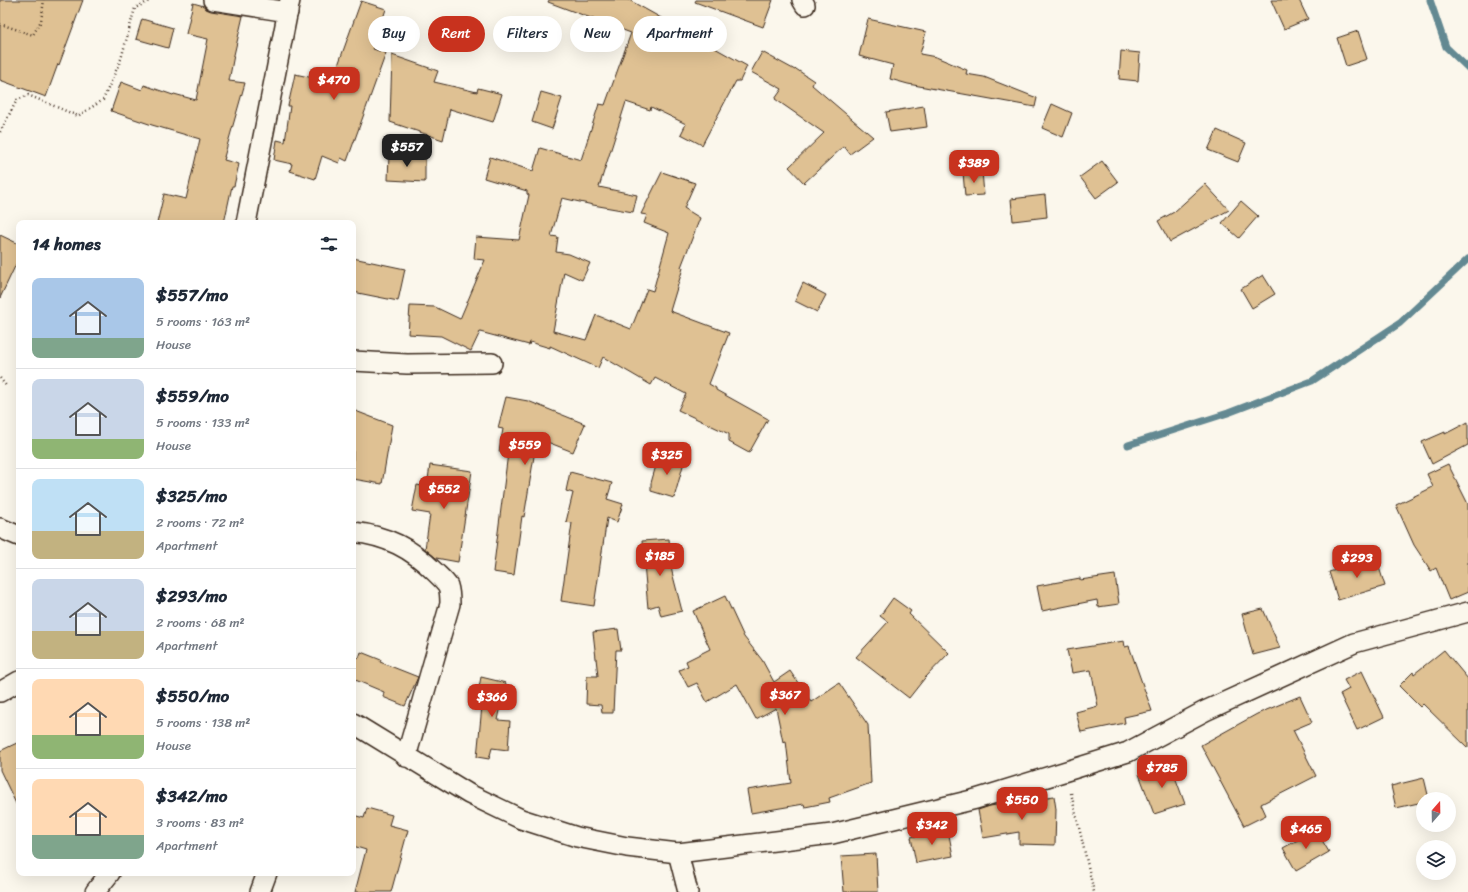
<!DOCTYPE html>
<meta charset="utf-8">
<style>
:root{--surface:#fff;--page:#f6f6f7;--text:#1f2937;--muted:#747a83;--line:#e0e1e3;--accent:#c8321e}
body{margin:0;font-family:Sriracha,sans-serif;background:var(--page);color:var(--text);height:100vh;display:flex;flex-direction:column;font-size:15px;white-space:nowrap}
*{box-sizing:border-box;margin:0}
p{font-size:13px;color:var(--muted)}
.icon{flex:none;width:22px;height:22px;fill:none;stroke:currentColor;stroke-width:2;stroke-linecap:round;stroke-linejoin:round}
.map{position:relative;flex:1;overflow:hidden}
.side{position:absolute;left:16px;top:220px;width:340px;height:656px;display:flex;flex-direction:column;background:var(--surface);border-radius:8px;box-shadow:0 4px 16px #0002}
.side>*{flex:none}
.top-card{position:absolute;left:368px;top:16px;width:380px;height:36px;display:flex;gap:8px}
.needle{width:26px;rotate:20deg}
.tools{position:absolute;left:1416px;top:792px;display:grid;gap:8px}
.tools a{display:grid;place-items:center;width:40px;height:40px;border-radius:50%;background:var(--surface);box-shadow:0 4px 16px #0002;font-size:20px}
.price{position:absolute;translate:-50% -34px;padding:0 9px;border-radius:8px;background:var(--accent);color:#fff;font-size:13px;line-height:26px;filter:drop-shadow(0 1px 2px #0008)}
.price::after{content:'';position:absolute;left:50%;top:24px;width:12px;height:9px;margin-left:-6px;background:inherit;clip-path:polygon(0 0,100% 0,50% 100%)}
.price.on{background:#222;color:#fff}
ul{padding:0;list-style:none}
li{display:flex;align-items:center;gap:12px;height:100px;padding:0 16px}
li+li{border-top:1px solid var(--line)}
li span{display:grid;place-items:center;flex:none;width:112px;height:80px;border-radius:8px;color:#555}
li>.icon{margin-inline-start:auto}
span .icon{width:48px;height:48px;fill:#fffc;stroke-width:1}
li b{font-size:17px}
h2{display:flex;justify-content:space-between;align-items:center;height:48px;padding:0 16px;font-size:17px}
.chip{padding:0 14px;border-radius:18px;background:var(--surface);box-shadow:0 4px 16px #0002;font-size:14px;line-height:36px}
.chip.on{background:var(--accent);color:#fff}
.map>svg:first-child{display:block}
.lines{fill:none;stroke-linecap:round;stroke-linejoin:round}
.stream{stroke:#648992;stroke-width:7}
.building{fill:#dfc193;stroke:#3b2a1e}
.minor-casing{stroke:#3b2a1e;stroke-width:22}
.path{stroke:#3b2a1e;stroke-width:2.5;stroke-dasharray:1 3;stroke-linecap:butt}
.minor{stroke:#fbf7ec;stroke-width:19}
</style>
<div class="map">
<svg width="1468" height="892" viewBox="0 0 1468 892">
<rect width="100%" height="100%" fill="#fbf7ec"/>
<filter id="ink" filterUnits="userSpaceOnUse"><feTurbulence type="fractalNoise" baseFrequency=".025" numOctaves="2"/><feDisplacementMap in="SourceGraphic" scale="8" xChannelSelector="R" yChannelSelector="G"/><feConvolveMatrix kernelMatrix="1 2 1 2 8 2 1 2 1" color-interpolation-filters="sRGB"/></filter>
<g filter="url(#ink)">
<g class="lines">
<!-- stream -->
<g class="stream">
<path d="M1430,0L1446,47L1468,68"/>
<path d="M1128,445L1228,413L1312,381L1400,323L1468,259"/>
</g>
</g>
<!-- building -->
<g class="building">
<path d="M0,0H83L59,65L58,64L46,97L0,80Z"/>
<path d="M549,0H629L747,66L740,81H736L702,145L681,134L686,124L651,107L650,110L626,102L599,187L637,195L633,212L593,205L562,198L551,236L558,237L556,252L569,254L590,263L582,280L564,272L553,331L586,340L596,315L631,329L647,289L653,291L669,233L644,223L647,215L641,214L662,172L695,183L684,208L700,218L681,267L683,268L670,311L729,333L709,384L716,388V390L768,419L749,453L729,442V434L678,410L686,394L655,378L651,385L603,357L598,368L550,346V348L530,342L529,345L480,332L471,351L441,336L408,334L410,306L435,307L460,319L485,260L474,259L476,237L519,240L529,195L527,194V191L484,178L490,157L533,171L540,148L581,160L599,104L605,105L631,33L548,2Z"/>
<path d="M696,0H773L763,27L695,2Z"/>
<path d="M1271,0H1299L1308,19L1284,29Z"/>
<path d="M361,1L386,9L373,49L386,53L347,161L341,158L339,163L322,156L315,179L290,171L292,164L274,160L277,140L285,142L290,106H288L295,74L332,82Z"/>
<path d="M193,3L204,6L206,9L211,11L243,16L234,55L229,81L245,83L224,157H225L224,160L239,164L234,186H232L224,223H157L164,194L186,199L200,139L152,125L111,111L121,82L142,90L144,85L173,95L174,94L196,100L208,39L186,34Z"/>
<path d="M142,19L173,28L168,48L136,39Z"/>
<path d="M868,19L926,32L920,54L936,57L967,70L966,74L984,77L1037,98L1035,107L908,84L890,79L893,65L859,56Z"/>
<path d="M1358,31L1367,59L1346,66L1337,38Z"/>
<path d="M1121,51L1140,53L1138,81L1119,79Z"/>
<path d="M762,52L795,70L796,69L814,81L812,85L873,137L850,154L844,146L804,183L789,167L824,133L775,99L782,89L751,72Z"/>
<path d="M392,55L438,71L434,82L477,92L478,88L502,94L493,122L450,109L443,140L390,122Z"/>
<path d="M541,92L562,98L552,129L532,122Z"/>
<path d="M1052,104L1072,113L1063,137L1042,128Z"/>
<path d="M924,106L927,127L890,132L886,112Z"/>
<path d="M1217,130L1246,143L1238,162L1208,150Z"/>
<path d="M389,155L425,156V182L388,180Z"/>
<path d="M1102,161L1118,182L1096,198L1080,177Z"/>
<path d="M982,171L984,195L965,196L963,172Z"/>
<path d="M1205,184L1229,210L1170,242L1158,221L1174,212Z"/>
<path d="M1045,195L1047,217L1013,221L1011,199Z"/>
<path d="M1241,201L1258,216L1239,238L1222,223Z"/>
<path d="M0,235L19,244V258L0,298Z"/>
<path d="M353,258L405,269L398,301L353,292Z"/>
<path d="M1263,275L1275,294L1252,308L1241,289Z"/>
<path d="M803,283L826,295L817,312L795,301Z"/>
<path d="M506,397L528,401L585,424L573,452L537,438L524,517L522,516L514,575L493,572L508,453L499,452L503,429L498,428Z"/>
<path d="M353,410L392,425L382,484L353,479Z"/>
<path d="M1468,422V445L1432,464L1422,442L1445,432V434Z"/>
<path d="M659,455L684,462L674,498L651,491V483Z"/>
<path d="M1448,464L1468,504V592L1449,600L1436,568L1431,571L1414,545L1396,505L1433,487L1427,474Z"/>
<path d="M430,465L472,471L458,562L436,558L425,549L430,514L412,511L417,485L427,487Z"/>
<path d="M570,472L612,483L607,499L623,504L617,522L607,518L594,606L561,601L572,523L566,522L573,493L566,491Z"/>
<path d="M669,539L672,572L682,611L661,616L658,605L648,608L642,541Z"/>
<path d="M1376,558L1385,586L1338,600L1329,572Z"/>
<path d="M1115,575L1119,604L1098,607L1097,600L1042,611L1037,586L1080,578V580Z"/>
<path d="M725,596L744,637L762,660L774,682L790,671L811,702L839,683L868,725L871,783L829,798L830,802L805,807L804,804L751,813L747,790L791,783L786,741L783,742L776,708L756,719L737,684L707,702L697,683L688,687L679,670L688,666L686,661L710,649L693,611Z"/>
<path d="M893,598L911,611L909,614L949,653L924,679L909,698L856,657L888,622L880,616Z"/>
<path d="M1263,609L1280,648L1253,655L1242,614Z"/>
<path d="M618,629L621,650H616L613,713H602L601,705L586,704L587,676H598L593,632Z"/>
<path d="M1124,641L1125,647L1129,646L1152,711L1124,717L1125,723L1081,732L1076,712L1098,706L1091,670L1072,673L1067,650Z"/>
<path d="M1444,650L1468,679V748L1423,704L1420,707L1399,686L1413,672L1414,674Z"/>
<path d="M361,652L381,660L380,662L418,677L405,706L383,697L384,692L353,679V656L359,658Z"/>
<path d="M1362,671L1384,717L1357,730L1340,694L1349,689L1344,680Z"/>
<path d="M481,677L506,683L498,720L510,721L508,750L492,748L489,759L477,757L482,706H480L482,699L477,698Z"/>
<path d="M1300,696L1312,722L1293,730L1316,776L1261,804L1266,815L1244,826L1201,745L1257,714Z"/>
<path d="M19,742V810L0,770V751Z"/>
<path d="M1170,763L1185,804L1154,814L1139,774Z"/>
<path d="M1424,778L1429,799H1423V802L1396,808L1391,786Z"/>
<path d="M1054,796L1056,809L1055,845L1019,844V832L983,838L978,810L990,806Z"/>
<path d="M367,808L392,815L389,825L408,830L391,892H355L366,850L353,846V815L364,818Z"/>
<path d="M948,830L953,856L916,863L911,837Z"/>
<path d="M1316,830L1329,852L1296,871L1283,848Z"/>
<path d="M876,854L878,892H844L841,856Z"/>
</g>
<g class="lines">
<!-- minor casing -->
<g class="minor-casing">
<g id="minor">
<path d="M213,0L288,12"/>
<path d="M802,0L805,5"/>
<path d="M246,223L290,0"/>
<path d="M353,361L407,364L492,363"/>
<path d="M0,528L19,536"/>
<path d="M353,532C387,536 411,548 435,572C439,576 445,581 448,586C450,592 450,598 450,604L406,757"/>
<path d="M0,692L19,681"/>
<path d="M353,723L469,794L521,819L577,837L627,847L678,853L832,834L976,799L1128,752L1205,711L1354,643L1468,612"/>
<path d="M678,853L688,892"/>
<path d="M95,892L110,873"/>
<path d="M260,892L267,873"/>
</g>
</g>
<!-- path -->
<g class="path">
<path d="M0,24L33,35L41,21L44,0"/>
<path d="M0,132L17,100L28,95L78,116L103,100L121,59L135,8L151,0"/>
<path d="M0,378L7,387"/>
<path d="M1071,793L1094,892"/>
</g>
<!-- minor -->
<use href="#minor" class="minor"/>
</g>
</g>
</svg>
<div class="tools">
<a><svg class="needle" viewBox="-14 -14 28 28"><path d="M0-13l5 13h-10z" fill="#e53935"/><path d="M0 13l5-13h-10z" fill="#747a83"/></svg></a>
<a><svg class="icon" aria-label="layers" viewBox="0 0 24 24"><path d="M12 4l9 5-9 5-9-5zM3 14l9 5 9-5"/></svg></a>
</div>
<b class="price" style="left:334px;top:101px">$470</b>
<b class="price on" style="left:407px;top:168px">$557</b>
<b class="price" style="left:974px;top:184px">$389</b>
<b class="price" style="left:525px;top:466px">$559</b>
<b class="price" style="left:667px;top:476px">$325</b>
<b class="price" style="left:444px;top:510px">$552</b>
<b class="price" style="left:660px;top:577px">$185</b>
<b class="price" style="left:1357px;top:579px">$293</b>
<b class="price" style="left:785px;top:716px">$367</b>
<b class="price" style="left:492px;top:718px">$366</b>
<b class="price" style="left:1162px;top:789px">$785</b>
<b class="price" style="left:1022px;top:821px">$550</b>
<b class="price" style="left:932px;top:846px">$342</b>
<b class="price" style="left:1306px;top:850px">$465</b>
<div class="top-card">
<a class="chip">Buy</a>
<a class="chip on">Rent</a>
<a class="chip">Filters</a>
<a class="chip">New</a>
<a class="chip">Apartment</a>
</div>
<section class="side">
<h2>14 homes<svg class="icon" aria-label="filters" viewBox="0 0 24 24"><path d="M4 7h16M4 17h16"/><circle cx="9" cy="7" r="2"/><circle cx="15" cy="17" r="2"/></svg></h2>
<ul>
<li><span style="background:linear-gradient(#a9c7e8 75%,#7fa58c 0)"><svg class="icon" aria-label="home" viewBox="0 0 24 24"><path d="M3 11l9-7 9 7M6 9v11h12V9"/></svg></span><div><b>$557/mo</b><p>5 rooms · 163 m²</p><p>House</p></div></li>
<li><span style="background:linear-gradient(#c9d6e8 75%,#8fb573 0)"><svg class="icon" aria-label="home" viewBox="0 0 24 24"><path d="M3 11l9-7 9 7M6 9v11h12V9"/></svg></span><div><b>$559/mo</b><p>5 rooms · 133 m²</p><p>House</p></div></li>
<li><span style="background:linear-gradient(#bfe0f5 65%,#c2b280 0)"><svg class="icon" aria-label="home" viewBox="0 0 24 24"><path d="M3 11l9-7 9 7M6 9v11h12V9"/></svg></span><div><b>$325/mo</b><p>2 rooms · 72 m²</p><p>Apartment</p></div></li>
<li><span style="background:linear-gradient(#c9d6e8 65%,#c2b280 0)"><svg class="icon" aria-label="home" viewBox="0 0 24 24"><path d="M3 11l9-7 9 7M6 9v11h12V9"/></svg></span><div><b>$293/mo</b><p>2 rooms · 68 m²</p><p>Apartment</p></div></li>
<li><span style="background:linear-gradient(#ffd9b3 70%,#8fb573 0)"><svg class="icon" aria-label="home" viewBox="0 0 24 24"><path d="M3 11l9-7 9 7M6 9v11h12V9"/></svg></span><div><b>$550/mo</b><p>5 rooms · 138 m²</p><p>House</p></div></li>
<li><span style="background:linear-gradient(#ffd9b3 70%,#7fa58c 0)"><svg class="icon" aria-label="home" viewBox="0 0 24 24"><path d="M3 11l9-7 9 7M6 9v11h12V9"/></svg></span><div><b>$342/mo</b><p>3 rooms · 83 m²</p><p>Apartment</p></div></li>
</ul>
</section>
</div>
